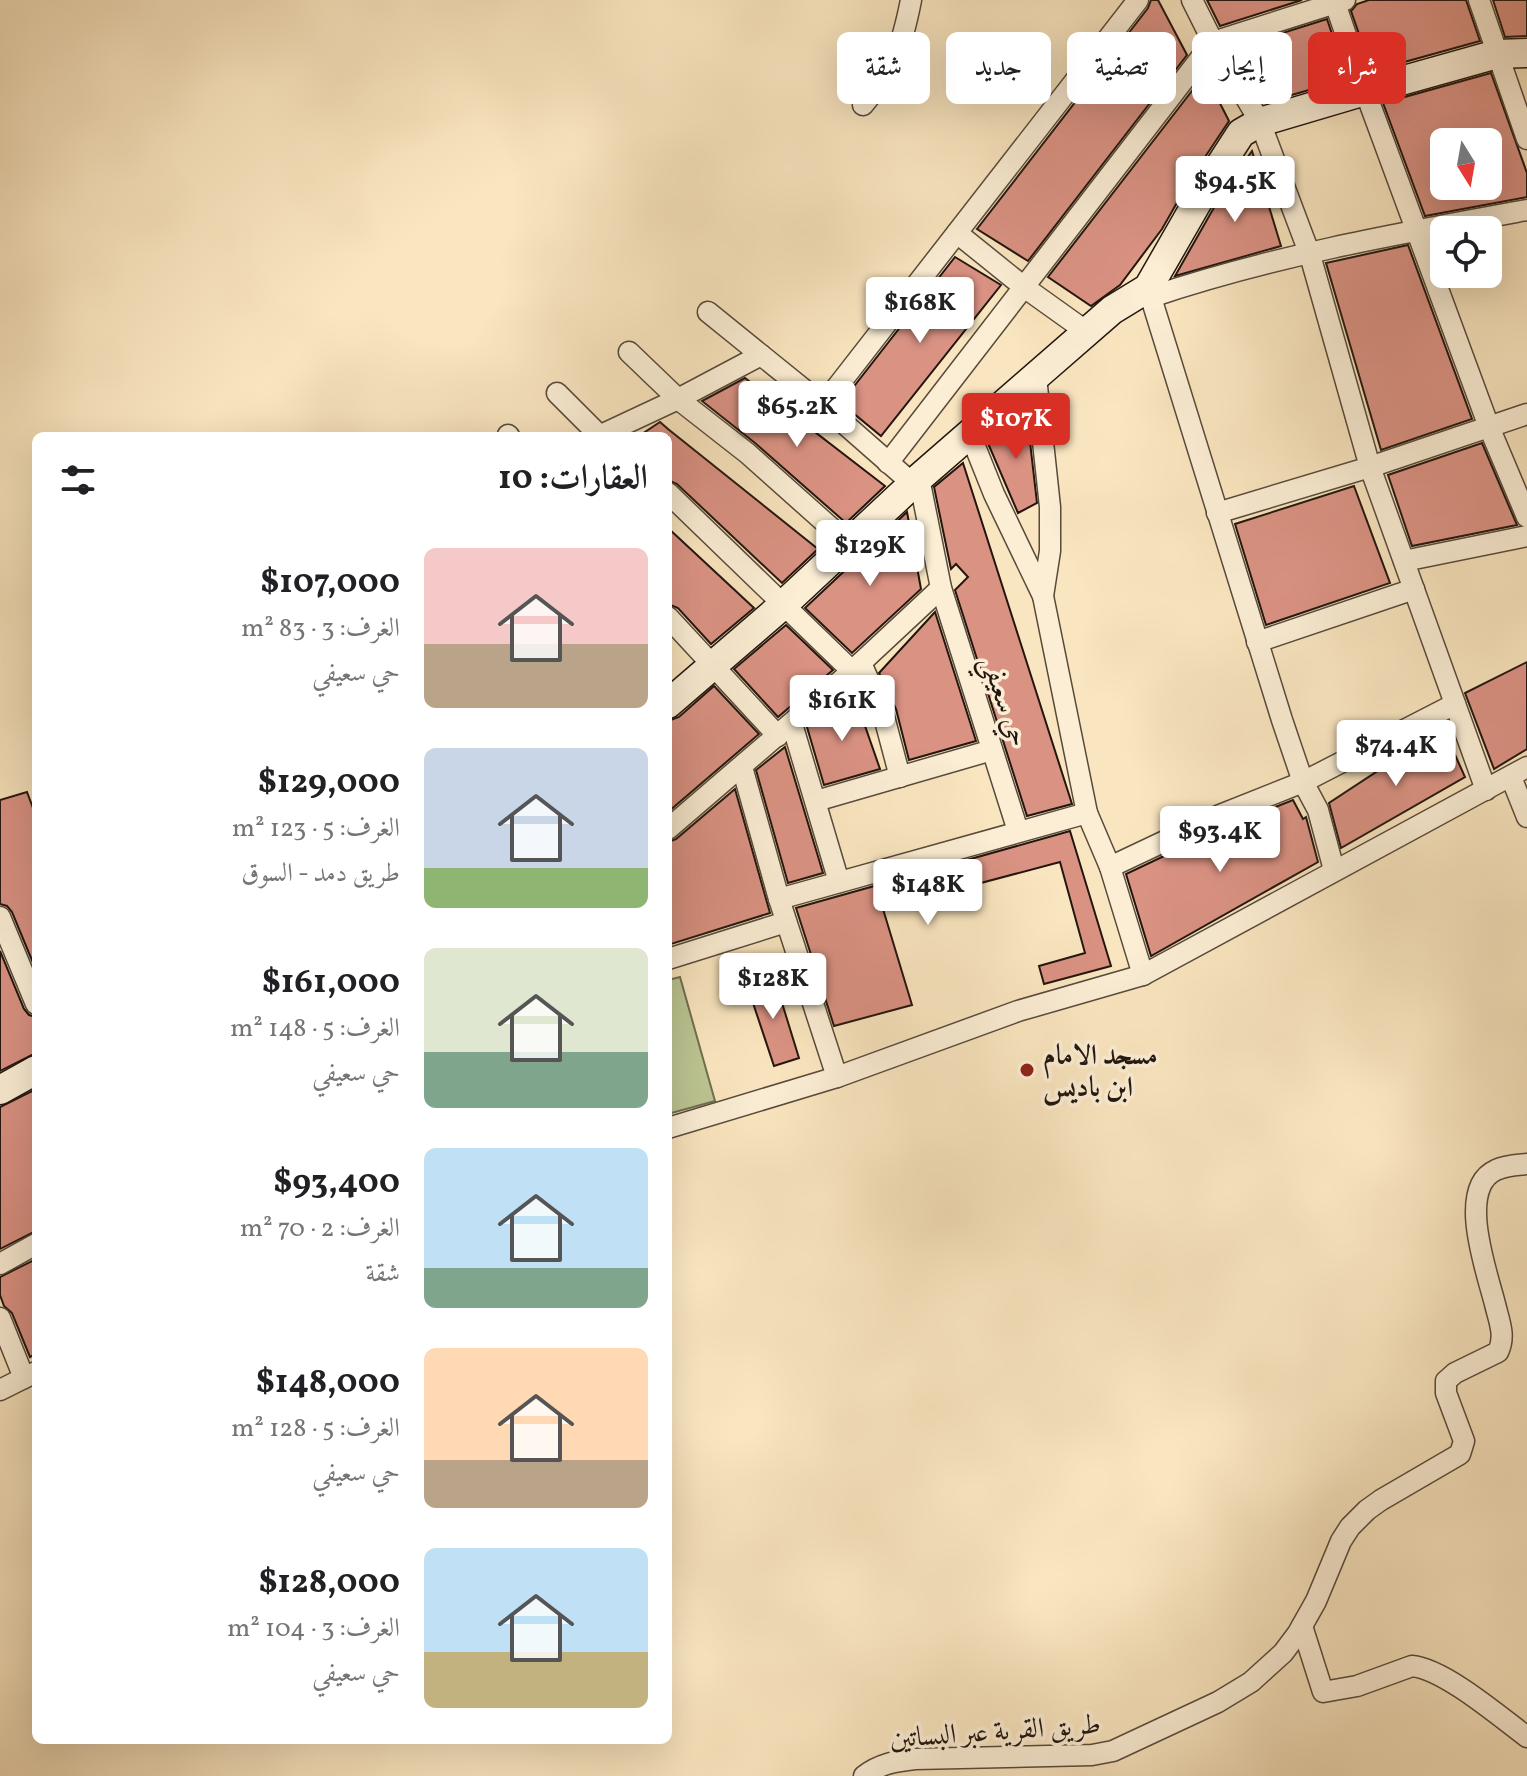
<!DOCTYPE html>
<html lang="ar">
<meta charset="utf-8">
<style>
:root{--surface:#fff;--page:#f6f6f6;--text:#202124;--muted:#757577;--accent:#d93025}
body{margin:0;font-family:Vollkorn,Amiri,serif;background:var(--page);color:var(--text);direction:rtl;height:100vh;display:flex;flex-direction:column;font-size:30px;white-space:nowrap}
*{box-sizing:border-box;margin:0}
p{font-size:26px;color:var(--muted)}
.icon{flex:none;width:44px;height:44px;fill:none;stroke:currentColor;stroke-width:2;stroke-linecap:round;stroke-linejoin:round}
.map{position:relative;flex:1;overflow:hidden;direction:ltr}
.details{position:absolute;left:32px;top:432px;width:640px;height:1312px;display:flex;flex-direction:column;background:var(--surface);border-radius:12px;box-shadow:0 8px 32px #0002;direction:rtl}
.details>*{flex:none}
.top-card{position:absolute;left:696px;top:32px;width:710px;height:72px;direction:rtl;display:flex;gap:16px}
.needle{width:52px;rotate:169deg}
.controls{position:absolute;left:1430px;top:128px;display:grid;gap:16px}
.controls a{display:grid;place-items:center;width:72px;height:72px;border-radius:12px;background:var(--surface);box-shadow:0 8px 32px #0002;font-size:40px}
.price{position:absolute;translate:-50% -68px;padding:0 18px;border-radius:8px;background:#fff;color:#222;font-size:26px;line-height:52px;filter:drop-shadow(0 2px 4px #0008)}
.price::after{content:'';position:absolute;left:50%;top:48px;width:24px;height:18px;margin-left:-12px;background:inherit;clip-path:polygon(0 0,100% 0,50% 100%)}
.price.current{background:var(--accent);color:#fff}
ul{padding:0;list-style:none}
li{display:flex;align-items:center;gap:24px;height:200px;padding:0 24px}
li span{display:grid;place-items:center;flex:none;width:224px;height:160px;border-radius:12px;color:#555}
li>.icon{margin-inline-start:auto}
span .icon{width:96px;height:96px;fill:#fffc;stroke-width:1}
li b{font-size:34px}
h2{display:flex;justify-content:space-between;align-items:center;height:96px;padding:0 24px;font-size:34px}
.chip{padding:0 28px;border-radius:12px;background:var(--surface);box-shadow:0 8px 32px #0002;font-size:28px;line-height:72px}
.chip.current{background:var(--accent);color:#fff}
.map>svg:first-child{display:block}
.green{fill:#bcc593;stroke:#706e51;stroke-width:2}
.building{fill:#da9283;stroke:#23160f;stroke-width:2;fill-rule:evenodd}
.lines{fill:none;stroke-linecap:round;stroke-linejoin:round}
.minor-casing{stroke:#584a3b;stroke-width:23}
.secondary-casing{stroke:#23160f;stroke-width:31}
.minor{stroke:#fbeed5;stroke-width:20}
.secondary{stroke:#fbeed5;stroke-width:28}
.poi-dot{fill:#8f2418;stroke:#fbeed5;stroke-width:3}
.labels{text-anchor:middle;stroke-width:7;stroke-linejoin:round;paint-order:stroke}
.street-label{font-size:28px;fill:#23160f;stroke:#fbeed5}
.poi-label{font-size:28px;font-weight:bold;fill:#23160f;stroke:#fbeed5;text-anchor:start}
</style>
<div class="map">
<svg width="1527" height="1776" viewBox="0 0 1527 1776">
<rect width="100%" height="100%" fill="#f9e5bf"/>
<filter id="stains"><feTurbulence type="fractalNoise" baseFrequency=".0025" numOctaves="4"/><feColorMatrix values="0 0 0 0 .2 0 0 0 0 .09 0 0 0 0 .02 0 0 0 .5 -.17"/></filter>
<radialGradient id="worn" r=".72"><stop offset=".6" stop-color="#630" stop-opacity="0"/><stop offset="1" stop-color="#630" stop-opacity=".3"/></radialGradient>
<!-- green -->
<path class="green" d="M680,977L715,1101L668,1114V980Z"/>
<!-- building -->
<g class="building">
<path d="M1151,0H1158L1187,55L1028,261L977,229L1148,8Z"/>
<path d="M1207,0H1302L1220,26Z"/>
<path d="M1369,0H1466L1480,41L1372,71L1351,11L1357,4Z"/>
<path d="M1493,0H1527V36L1505,37Z"/>
<path d="M1327,19L1347,79L1264,103L1232,49Z"/>
<path d="M1491,73L1527,173V197L1425,216L1383,103ZM1444,142H1488V186H1444Z"/>
<path d="M1205,74L1229,121L1191,178L1162,229L1120,285L1091,306L1048,277Z"/>
<path d="M1252,151L1281,246L1175,276L1220,197Z"/>
<path d="M1408,245L1472,419L1381,450L1326,263Z"/>
<path d="M955,257L1001,285L881,436L841,403Z"/>
<path d="M745,378L885,486L846,523L755,443L702,401Z"/>
<path d="M1026,407L1037,503L1018,513L987,441Z"/>
<path d="M660,422L668,429L818,549L782,583L677,484L668,480V436H639Z"/>
<path d="M1482,443L1517,525L1412,546L1388,475Z"/>
<path d="M963,463L1072,804L1027,816L955,590L968,577L956,564L951,569L934,487Z"/>
<path d="M1354,486L1390,583L1266,625L1235,524Z"/>
<path d="M907,512L921,589L852,653L805,608Z"/>
<path d="M668,528L754,608L711,644L678,608L668,604Z"/>
<path d="M935,612L976,741L909,760L896,709L879,673Z"/>
<path d="M786,625L833,670L778,717L734,669Z"/>
<path d="M1527,662V749L1494,769L1465,693Z"/>
<path d="M714,686L759,734L668,812V721L679,717Z"/>
<path d="M845,694L865,726L880,769L824,785L807,727Z"/>
<path d="M1443,728L1465,777L1341,848L1329,803Z"/>
<path d="M785,747L823,873L788,883L756,770Z"/>
<path d="M735,789L770,913L668,945V842L676,839Z"/>
<path d="M27,792L36,816V970L12,912L7,906L0,904V800Z"/>
<path d="M1293,800L1303,819L1306,817L1318,862L1151,956L1126,874L1225,827Z"/>
<path d="M1070,831L1111,966L1044,984L1039,966L1085,953L1060,862L883,909L912,1005L834,1026L796,908Z"/>
<path d="M0,951L24,1009L29,1015L36,1017V1053L0,1071Z"/>
<path d="M774,977L799,1058L774,1066L747,985Z"/>
<path d="M36,1089V1231L0,1249V1107Z"/>
<path d="M36,1259V1354L30,1357L12,1313L4,1306L0,1295V1277Z"/>
</g>
<g class="lines">
<!-- minor casing -->
<g class="minor-casing">
<g id="minor">
<path d="M1192,0L1213,42L1260,122L1310,255L1370,467L1486,790"/>
<path d="M1334,0L1365,91L1489,427L1527,517"/>
<path d="M1479,0L1527,139"/>
<path d="M863,105C894,69 902,46 911,0"/>
<path d="M957,233L1024,287L1087,332"/>
<path d="M1148,288L1282,720L1303,782L1318,810L1334,870"/>
<path d="M1151,297C1272,256 1401,233 1527,210"/>
<path d="M708,312L823,405L913,484"/>
<path d="M629,352L678,399L747,453L848,543"/>
<path d="M1036,377L1050,507V551L1043,596"/>
<path d="M557,393L600,436"/>
<path d="M823,405L1138,0"/>
<path d="M970,434L994,494L1043,596L1087,813L1110,867L1143,975"/>
<path d="M508,435L509,436"/>
<path d="M599,436L678,399L761,355"/>
<path d="M888,463L1213,42L1345,0"/>
<path d="M919,478L941,588L1018,831"/>
<path d="M668,493L852,671"/>
<path d="M1217,513L1370,467L1527,414"/>
<path d="M1404,561L1527,536"/>
<path d="M668,617L778,736"/>
<path d="M1257,642L1414,589"/>
<path d="M861,663L883,713L900,777"/>
<path d="M792,724L839,882"/>
<path d="M742,767L779,899L837,1077"/>
<path d="M1511,777L1527,817"/>
<path d="M816,801L992,750"/>
<path d="M668,829L852,671L941,588"/>
<path d="M1110,867L1220,815L1303,782L1455,704"/>
<path d="M779,899L1087,813"/>
<path d="M0,917L36,1004"/>
<path d="M668,959L786,922"/>
<path d="M668,1128L837,1077L1018,1011L1143,975L1527,767"/>
<path d="M0,1264L36,1244"/>
<path d="M0,1318L24,1378"/>
<path d="M0,1390L36,1372"/>
<path d="M1302,1626L1323,1692L1357,1686L1412,1666C1444,1669 1499,1716 1527,1737"/>
<path d="M864,1776C879,1764 896,1761 915,1759L1092,1755L1113,1751L1218,1702L1251,1682L1283,1653L1298,1633L1316,1601L1341,1541L1350,1527L1367,1510L1381,1500L1460,1454L1464,1441L1446,1393V1381L1455,1373L1498,1352C1506,1336 1499,1321 1495,1304C1487,1272 1456,1188 1496,1170C1506,1165 1517,1165 1527,1164"/>
</g>
</g>
<!-- secondary casing -->
<g class="secondary-casing">
<g id="secondary">
<path d="M668,704L783,605L919,478L1112,310L1148,288L1206,187L1241,133L1260,122L1365,91L1497,54L1527,53"/>
<path d="M0,1090L36,1070"/>
</g>
</g>
<!-- minor -->
<use href="#minor" class="minor"/>
<!-- secondary -->
<use href="#secondary" class="secondary"/>
</g>
<!-- markers -->
<circle class="poi-dot" cx="1027" cy="1070" r="8"/>
<g class="labels">
<!-- street labels -->
<g class="street-label">
<text transform="translate(1006 701) rotate(72)" y="10">حي سعيفي</text>
<text transform="translate(995 1730) rotate(-4)" y="10">طريق القرية عبر البساتين</text>
</g>
<!-- poi labels -->
<g class="poi-label">
<text x="1043" y="1064">مسجد الامام<tspan x="1043" dy="32">ابن باديس</tspan></text>
</g>
</g>
<rect width="100%" height="100%" filter="url(#stains)"/>
<rect width="100%" height="100%" fill="url(#worn)"/>
</svg>
<div class="controls">
<a><svg class="needle" viewBox="-14 -14 28 28"><path d="M0-13l5 13h-10z" fill="#e53935"/><path d="M0 13l5-13h-10z" fill="#757577"/></svg></a>
<a><svg class="icon" aria-label="locate" viewBox="0 0 24 24"><circle cx="12" cy="12" r="6"/><path d="M12 2v4M12 18v4M2 12h4M18 12h4"/></svg></a>
</div>
<b class="price" style="left:1235px;top:224px">$94.5K</b>
<b class="price" style="left:920px;top:345px">$168K</b>
<b class="price" style="left:797px;top:449px">$65.2K</b>
<b class="price current" style="left:1016px;top:461px">$107K</b>
<b class="price" style="left:870px;top:588px">$129K</b>
<b class="price" style="left:842px;top:743px">$161K</b>
<b class="price" style="left:1396px;top:788px">$74.4K</b>
<b class="price" style="left:1220px;top:874px">$93.4K</b>
<b class="price" style="left:928px;top:927px">$148K</b>
<b class="price" style="left:773px;top:1021px">$128K</b>
<div class="top-card">
<a class="chip current">شراء</a>
<a class="chip">إيجار</a>
<a class="chip">تصفية</a>
<a class="chip">جديد</a>
<a class="chip">شقة</a>
</div>
<section class="details">
<h2>العقارات: 10<svg class="icon" aria-label="filters" viewBox="0 0 24 24"><path d="M4 7h16M4 17h16"/><circle cx="9" cy="7" r="2"/><circle cx="15" cy="17" r="2"/></svg></h2>
<ul>
<li><span style="background:linear-gradient(#f6c9c9 60%,#b9a48a 0)"><svg class="icon" aria-label="home" viewBox="0 0 24 24"><path d="M3 11l9-7 9 7M6 9v11h12V9"/></svg></span><div><b>$107,000</b><p>الغرف: 3 · 83 m²</p><p>حي سعيفي</p></div></li>
<li><span style="background:linear-gradient(#c9d6e8 75%,#8fb573 0)"><svg class="icon" aria-label="home" viewBox="0 0 24 24"><path d="M3 11l9-7 9 7M6 9v11h12V9"/></svg></span><div><b>$129,000</b><p>الغرف: 5 · 123 m²</p><p>طريق دمد - السوق</p></div></li>
<li><span style="background:linear-gradient(#dfe7d0 65%,#7fa58c 0)"><svg class="icon" aria-label="home" viewBox="0 0 24 24"><path d="M3 11l9-7 9 7M6 9v11h12V9"/></svg></span><div><b>$161,000</b><p>الغرف: 5 · 148 m²</p><p>حي سعيفي</p></div></li>
<li><span style="background:linear-gradient(#bfe0f5 75%,#7fa58c 0)"><svg class="icon" aria-label="home" viewBox="0 0 24 24"><path d="M3 11l9-7 9 7M6 9v11h12V9"/></svg></span><div><b>$93,400</b><p>الغرف: 2 · 70 m²</p><p>شقة</p></div></li>
<li><span style="background:linear-gradient(#ffd9b3 70%,#b9a48a 0)"><svg class="icon" aria-label="home" viewBox="0 0 24 24"><path d="M3 11l9-7 9 7M6 9v11h12V9"/></svg></span><div><b>$148,000</b><p>الغرف: 5 · 128 m²</p><p>حي سعيفي</p></div></li>
<li><span style="background:linear-gradient(#bfe0f5 65%,#c2b280 0)"><svg class="icon" aria-label="home" viewBox="0 0 24 24"><path d="M3 11l9-7 9 7M6 9v11h12V9"/></svg></span><div><b>$128,000</b><p>الغرف: 3 · 104 m²</p><p>حي سعيفي</p></div></li>
</ul>
</section>
</div>
